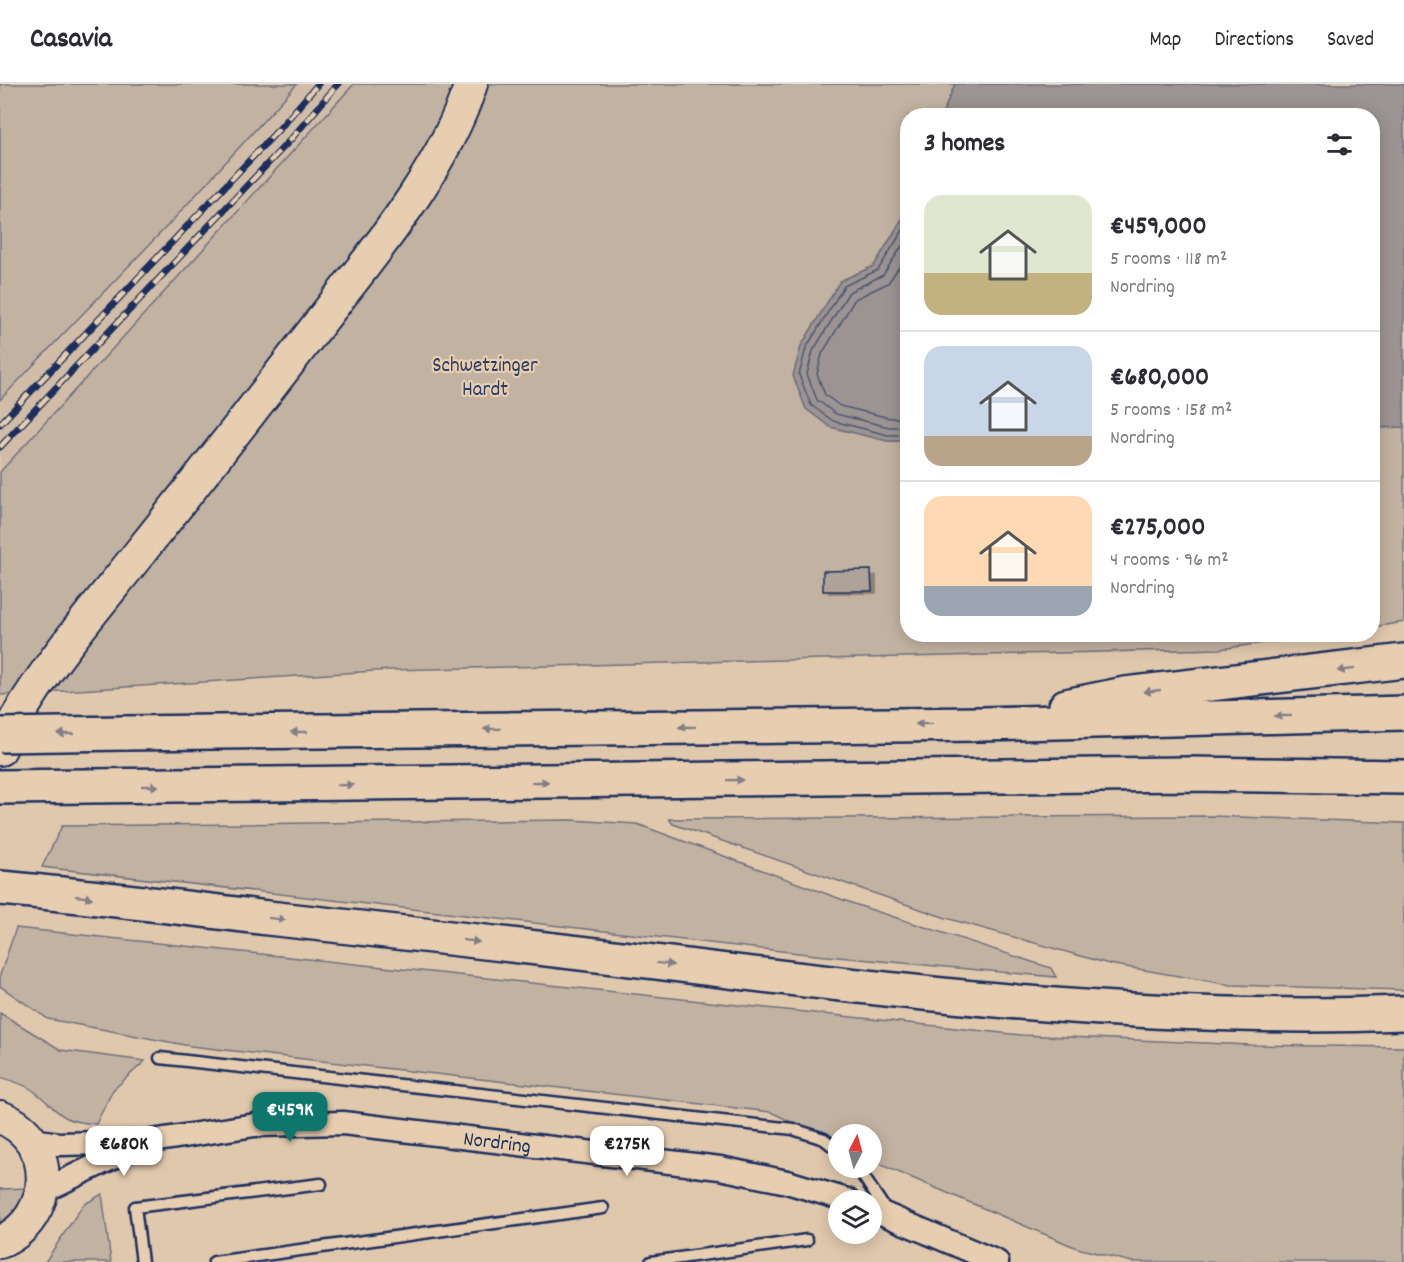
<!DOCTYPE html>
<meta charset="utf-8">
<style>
:root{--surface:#fff;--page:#f7f7f7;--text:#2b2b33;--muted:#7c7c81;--line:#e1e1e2;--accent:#0f766e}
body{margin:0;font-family:Dekko,sans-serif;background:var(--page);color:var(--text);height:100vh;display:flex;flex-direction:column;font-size:22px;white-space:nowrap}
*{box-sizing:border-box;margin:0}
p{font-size:20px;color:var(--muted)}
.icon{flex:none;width:33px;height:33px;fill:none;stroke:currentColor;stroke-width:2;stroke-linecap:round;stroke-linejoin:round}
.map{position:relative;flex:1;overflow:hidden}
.side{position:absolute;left:900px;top:24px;width:480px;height:534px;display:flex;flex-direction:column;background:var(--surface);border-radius:24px;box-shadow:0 3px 15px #0003}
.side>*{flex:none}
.needle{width:39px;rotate:6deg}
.buttons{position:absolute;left:828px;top:1040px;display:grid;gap:12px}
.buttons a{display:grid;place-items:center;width:54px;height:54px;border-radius:50%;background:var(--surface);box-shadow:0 3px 15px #0003;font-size:30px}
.price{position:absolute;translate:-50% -51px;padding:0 14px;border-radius:12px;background:#fff;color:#222;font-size:20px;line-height:39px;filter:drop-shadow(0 2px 3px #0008)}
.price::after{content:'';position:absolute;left:50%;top:36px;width:18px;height:14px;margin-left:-9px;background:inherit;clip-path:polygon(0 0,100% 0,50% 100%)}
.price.current{background:var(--accent);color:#fff}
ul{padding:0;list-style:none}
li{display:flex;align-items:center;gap:18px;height:150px;padding:0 24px}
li+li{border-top:2px solid var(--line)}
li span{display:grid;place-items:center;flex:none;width:168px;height:120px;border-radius:18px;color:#555}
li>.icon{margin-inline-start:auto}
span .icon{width:72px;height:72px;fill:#fffc;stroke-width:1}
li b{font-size:26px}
h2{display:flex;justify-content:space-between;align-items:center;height:72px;padding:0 24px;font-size:26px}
header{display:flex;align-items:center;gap:36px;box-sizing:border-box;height:84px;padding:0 30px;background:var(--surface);border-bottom:2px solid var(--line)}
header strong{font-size:28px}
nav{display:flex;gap:33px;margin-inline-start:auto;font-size:21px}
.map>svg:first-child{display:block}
.built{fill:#d1bda7}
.green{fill:#c2b2a1;stroke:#6e7080;stroke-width:1.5}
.water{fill:#9c9492;stroke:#686c7d;stroke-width:1.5}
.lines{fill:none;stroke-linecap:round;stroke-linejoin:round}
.shore{stroke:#4f5773;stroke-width:1.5}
.building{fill:#afa299;stroke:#1b2f5e;stroke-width:1.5;filter:url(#shadow)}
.lane-casing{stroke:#1b2f5e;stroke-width:15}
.street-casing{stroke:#1b2f5e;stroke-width:27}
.secondary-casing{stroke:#1b2f5e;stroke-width:36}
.highway-casing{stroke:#1b2f5e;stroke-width:38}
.lane{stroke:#e8ceb0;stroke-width:10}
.street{stroke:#e8ceb0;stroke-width:22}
.secondary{stroke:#e8ceb0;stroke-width:32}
.highway{stroke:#e8ceb0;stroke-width:33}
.rail-casing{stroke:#1b2f5e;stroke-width:7}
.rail{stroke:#e8ceb0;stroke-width:4.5;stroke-dasharray:14;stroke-linecap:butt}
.highway-bridge-casing{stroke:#1b2f5e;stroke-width:38;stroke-linecap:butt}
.highway-bridge{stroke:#e8ceb0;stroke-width:33}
.oneway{fill:#827e87}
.labels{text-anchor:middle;stroke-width:4.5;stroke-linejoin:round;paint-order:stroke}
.park-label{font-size:21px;fill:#2c3c65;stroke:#e8ceb0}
.street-label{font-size:21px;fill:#1b2f5e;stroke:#e8ceb0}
</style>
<header>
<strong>Casavia</strong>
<nav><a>Map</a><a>Directions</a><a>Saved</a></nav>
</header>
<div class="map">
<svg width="1404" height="1178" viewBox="0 0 1404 1178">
<defs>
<filter id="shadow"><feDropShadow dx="5.5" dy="5.5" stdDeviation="0" flood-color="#0004"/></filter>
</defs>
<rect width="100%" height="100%" fill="#e0c8ad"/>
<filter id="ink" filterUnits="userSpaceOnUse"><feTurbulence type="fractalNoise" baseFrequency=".0167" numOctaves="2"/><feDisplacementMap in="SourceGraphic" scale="12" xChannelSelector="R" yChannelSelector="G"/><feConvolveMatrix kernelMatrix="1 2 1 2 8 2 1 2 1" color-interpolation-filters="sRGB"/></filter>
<g filter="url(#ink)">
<!-- built -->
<path class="built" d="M297,0H354L0,388V316L172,137Z"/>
<!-- green -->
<g class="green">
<path d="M0,0H297L172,137L0,316Z"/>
<path d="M354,0H955L942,31L908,32L907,127L874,182L840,197L887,357H907L908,550L1319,551L1220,565L391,586L0,611V388Z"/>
<path d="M1404,343V538L1373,543V344Z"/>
<path d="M1212,732L1404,739V906L1231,901L1109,880L946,834L673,740L669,735Z"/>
<path d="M571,736L637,740L857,821L1051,884L1056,893L816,871L42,783L62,742Z"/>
<path d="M16,844L1021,951L1251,961L1404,963V1178H1132L1077,1164L872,1077V1050H838V1061L771,1028L190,962L48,935L0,902V891Z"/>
<path d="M0,929L61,966L145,977L113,1006L96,1040C58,1037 62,1029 35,1008C26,1000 11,997 0,993Z"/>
<path d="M29,1104L18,1127L0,1141V1105Z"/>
<path d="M102,1110L111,1178H45L83,1121Z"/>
</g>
<!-- water -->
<g class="water">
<path d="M955,0H1404V343L1373,344L1372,32L942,31Z"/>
<path d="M907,127V357H887L830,343L806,325L793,292L801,262L840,197L874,182Z"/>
</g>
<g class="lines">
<!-- shore -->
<g class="shore">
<path d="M908,138L878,186L844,202L806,264L799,291L811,321L833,337L888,351H908"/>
<path d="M908,153L883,191L849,208L813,267L807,290L817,316L836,330L889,343H908"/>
<path d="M908,170L888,199L855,215L822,270L817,290L825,311L840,322L890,334H908"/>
</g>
</g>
<!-- building -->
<path class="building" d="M871,486L872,507H823V487Z"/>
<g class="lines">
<!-- lane casing -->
<g class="lane-casing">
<g id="lane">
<path d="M160,974L793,1045L824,1055L838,1066"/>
<path d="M857,1083L885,1125"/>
<path d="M142,1178L135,1123L321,1100"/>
<path d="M214,1178L603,1124"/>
<path d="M651,1178L807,1156"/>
</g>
</g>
<!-- street casing -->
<g class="street-casing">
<g id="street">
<path id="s1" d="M32,1056L59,1060L145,1058L255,1041L343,1039L720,1084L787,1098L847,1116"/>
<path d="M43,1107L143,1059"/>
<path d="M872,1125L997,1178"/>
</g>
</g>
<!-- secondary casing -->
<g class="secondary-casing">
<g id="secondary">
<path d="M0,665C36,591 94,527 145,462C210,381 274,298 338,215C388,152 446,77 471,0"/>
<path d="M0,1033C59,1055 55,1135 0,1158"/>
</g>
</g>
<!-- highway casing -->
<g class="highway-casing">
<g id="highway">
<path d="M1066,622L1125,610L1404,577"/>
<path d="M124,649L982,640L1404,629"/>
<path d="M0,703L1188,690L1404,693"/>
<path d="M0,804C89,812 179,823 268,834C397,848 526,862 655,878C903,909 1154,939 1404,929"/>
</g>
</g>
<!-- lane -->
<use href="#lane" class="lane"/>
<!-- street -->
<use href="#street" class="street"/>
<!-- secondary -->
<use href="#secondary" class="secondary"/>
<!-- highway -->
<use href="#highway" class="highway"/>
<!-- rail casing -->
<g class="rail-casing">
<g id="rail">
<path d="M0,340L280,44L318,0"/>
<path d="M0,363L292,54L338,0"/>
</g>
</g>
<!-- rail -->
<use href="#rail" class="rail"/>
<!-- highway-bridge casing -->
<g class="highway-bridge-casing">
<path id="highway-bridge" d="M0,651L124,649"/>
</g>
<!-- highway-bridge -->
<use href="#highway-bridge" class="highway-bridge"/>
</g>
<!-- one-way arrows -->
<defs><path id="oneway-solid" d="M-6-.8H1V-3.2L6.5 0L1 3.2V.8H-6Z" transform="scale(1.5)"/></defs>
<g class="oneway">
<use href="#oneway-solid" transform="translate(1346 586) rotate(173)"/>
<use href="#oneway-solid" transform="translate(1152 607) rotate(174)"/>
<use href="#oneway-solid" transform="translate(1283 632) rotate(179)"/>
<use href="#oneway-solid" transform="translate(924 640) rotate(179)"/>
<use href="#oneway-solid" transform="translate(687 643) rotate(179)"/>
<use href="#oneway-solid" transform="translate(492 645) rotate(179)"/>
<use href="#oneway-solid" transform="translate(299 648) rotate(179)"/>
<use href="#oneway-solid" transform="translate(66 650) rotate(179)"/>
<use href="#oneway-solid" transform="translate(735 696) rotate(-1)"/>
<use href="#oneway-solid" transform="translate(540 698) rotate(-1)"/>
<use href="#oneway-solid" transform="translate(345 701) rotate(-1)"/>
<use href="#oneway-solid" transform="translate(150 702)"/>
<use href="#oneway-solid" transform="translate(84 813) rotate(7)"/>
<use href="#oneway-solid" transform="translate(277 835) rotate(7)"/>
<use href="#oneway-solid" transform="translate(471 857) rotate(7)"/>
<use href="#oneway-solid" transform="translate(665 880) rotate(7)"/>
</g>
</g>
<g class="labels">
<!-- park labels -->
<g class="park-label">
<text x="485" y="287">Schwetzinger<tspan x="485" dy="24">Hardt</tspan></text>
</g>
<!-- street labels -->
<g class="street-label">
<text dy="7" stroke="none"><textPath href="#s1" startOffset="468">Nordring</textPath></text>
</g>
</g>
</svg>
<div class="buttons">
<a><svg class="needle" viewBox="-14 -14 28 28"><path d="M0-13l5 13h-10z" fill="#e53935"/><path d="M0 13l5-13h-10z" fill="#7c7c81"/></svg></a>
<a><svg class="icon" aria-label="layers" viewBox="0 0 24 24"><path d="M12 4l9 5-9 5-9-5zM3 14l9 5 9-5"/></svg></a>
</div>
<b class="price current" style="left:290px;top:1059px">€459K</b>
<b class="price" style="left:124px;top:1093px">€680K</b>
<b class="price" style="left:627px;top:1093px">€275K</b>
<section class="side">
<h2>3 homes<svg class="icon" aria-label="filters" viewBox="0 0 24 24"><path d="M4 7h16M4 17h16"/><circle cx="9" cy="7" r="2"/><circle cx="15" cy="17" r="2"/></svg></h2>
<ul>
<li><span style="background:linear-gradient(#dfe7d0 65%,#c2b280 0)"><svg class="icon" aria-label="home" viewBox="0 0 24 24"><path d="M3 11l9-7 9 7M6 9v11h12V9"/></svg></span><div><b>€459,000</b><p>5 rooms · 118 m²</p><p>Nordring</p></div></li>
<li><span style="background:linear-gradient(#c9d6e8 75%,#b9a48a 0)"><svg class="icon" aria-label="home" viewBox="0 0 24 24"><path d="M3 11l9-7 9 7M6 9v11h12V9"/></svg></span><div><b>€680,000</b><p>5 rooms · 158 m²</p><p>Nordring</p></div></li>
<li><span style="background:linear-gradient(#ffd9b3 75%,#9aa5b1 0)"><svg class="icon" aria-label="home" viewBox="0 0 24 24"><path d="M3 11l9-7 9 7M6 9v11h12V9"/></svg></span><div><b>€275,000</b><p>4 rooms · 96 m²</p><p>Nordring</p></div></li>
</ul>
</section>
</div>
